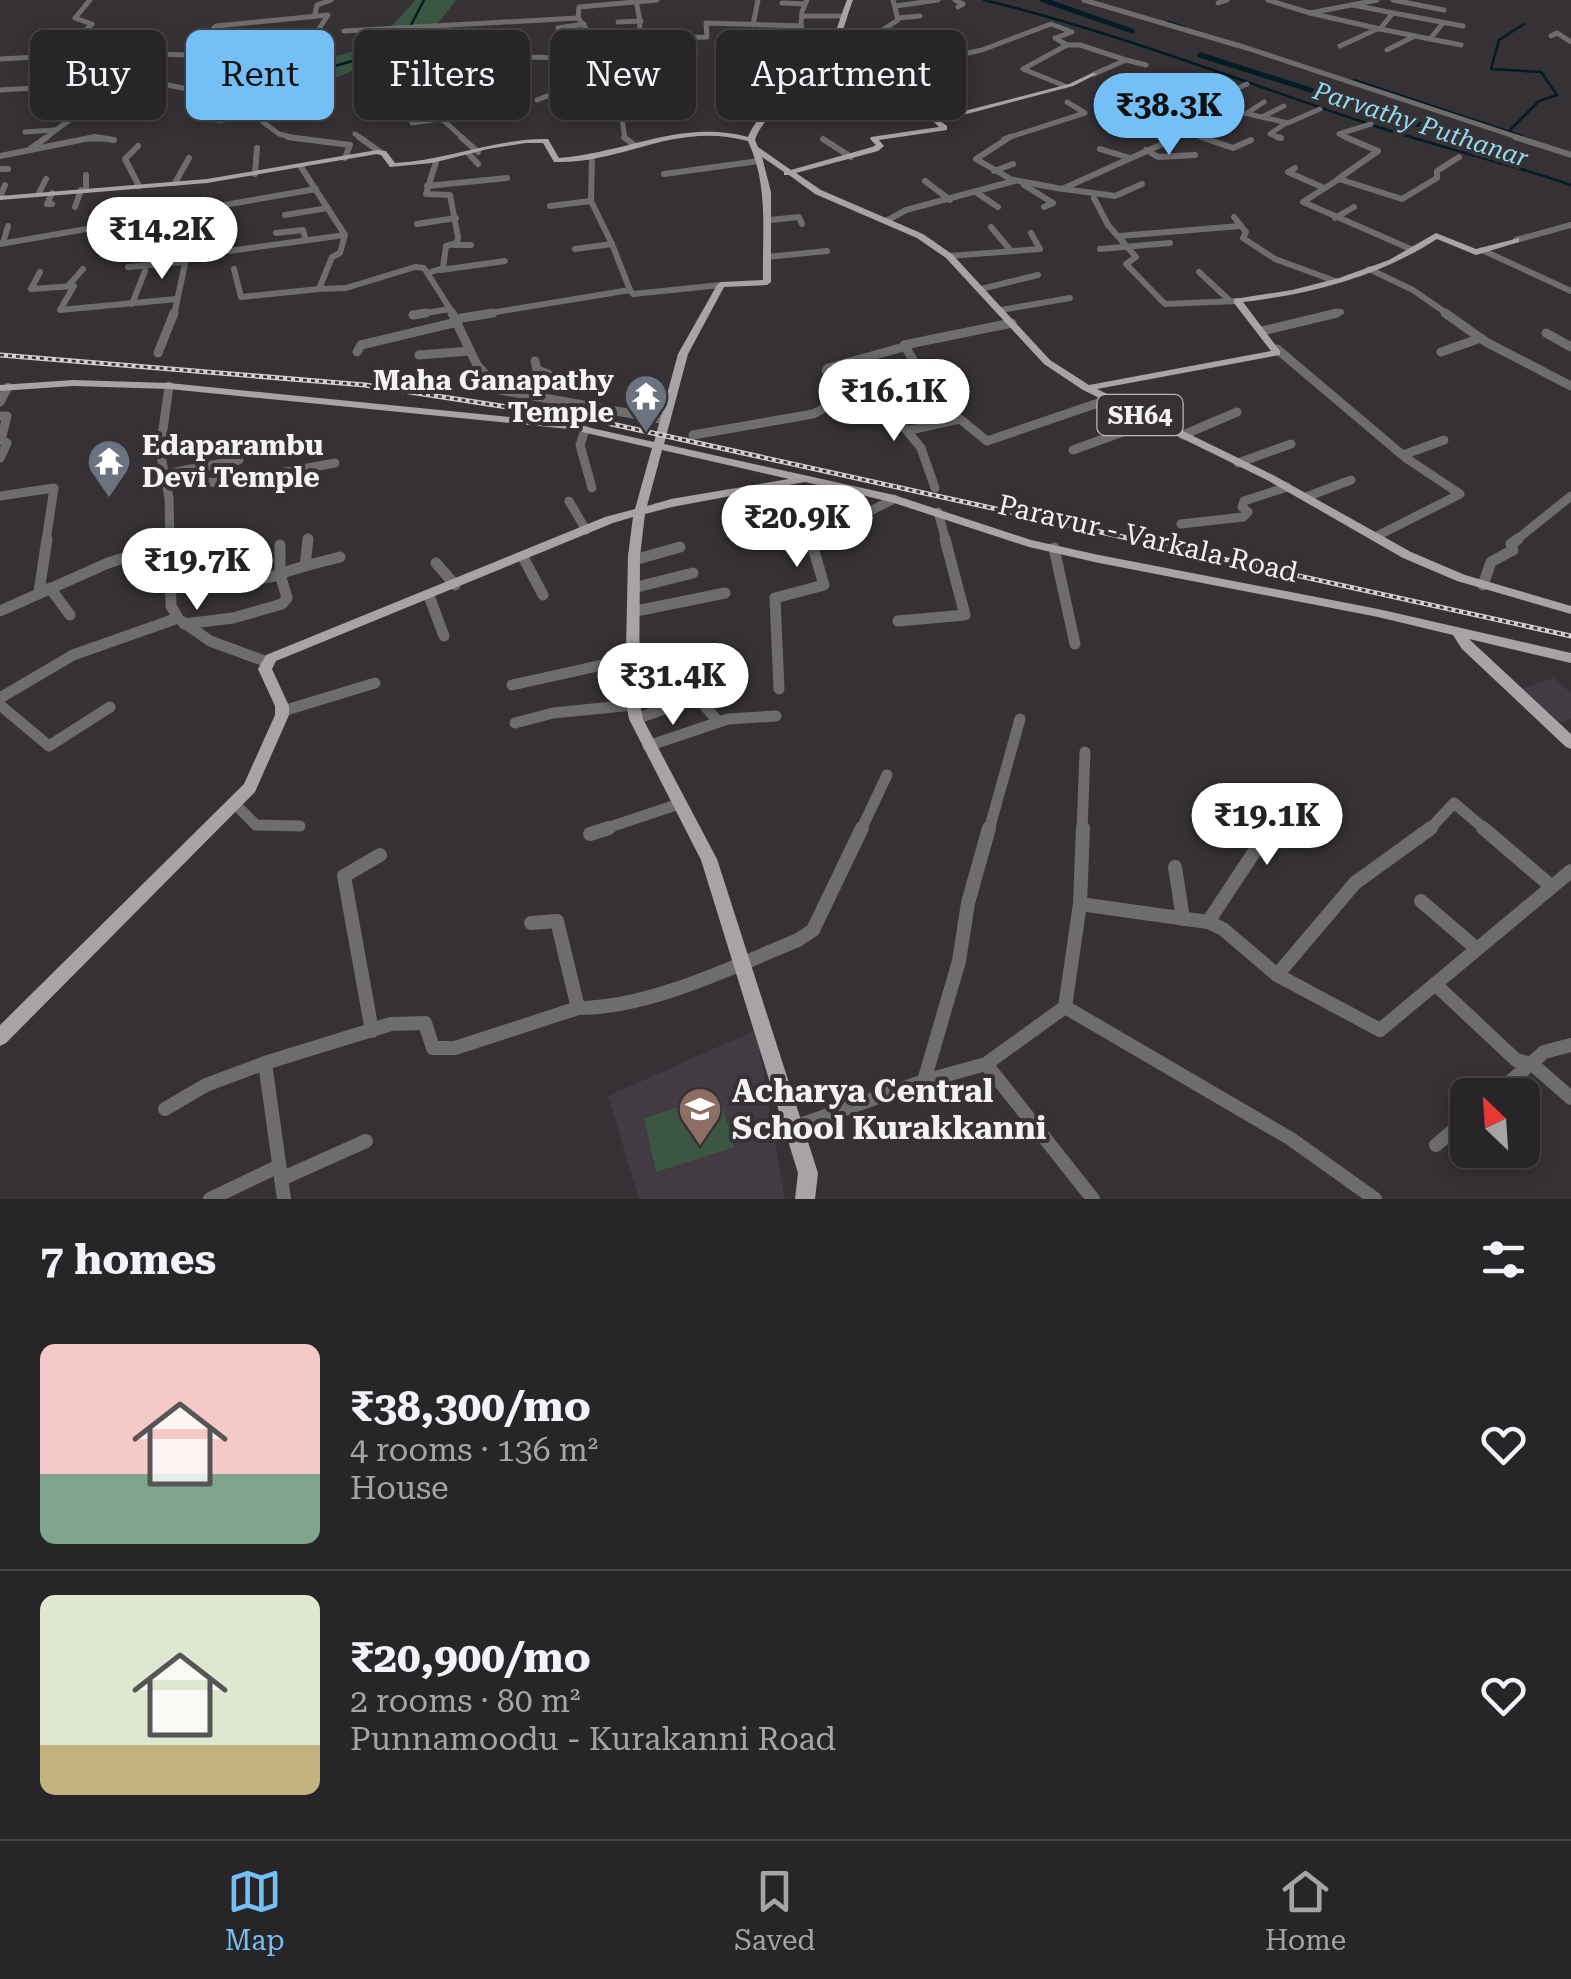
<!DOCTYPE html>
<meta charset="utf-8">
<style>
:root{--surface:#282528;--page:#343134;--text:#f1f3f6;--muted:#a5a5a8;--line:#444245;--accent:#74c0f6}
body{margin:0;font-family:"Roboto Serif",serif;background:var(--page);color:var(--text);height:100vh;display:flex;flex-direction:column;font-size:38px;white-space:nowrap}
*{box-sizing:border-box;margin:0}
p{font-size:32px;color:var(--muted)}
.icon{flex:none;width:55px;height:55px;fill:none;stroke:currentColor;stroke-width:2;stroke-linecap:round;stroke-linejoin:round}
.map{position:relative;height:1199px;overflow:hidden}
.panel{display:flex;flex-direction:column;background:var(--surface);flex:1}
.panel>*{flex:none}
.hud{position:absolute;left:30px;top:30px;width:1000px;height:90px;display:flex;gap:20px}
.needle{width:65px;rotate:335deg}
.controls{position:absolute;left:1450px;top:1078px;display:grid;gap:20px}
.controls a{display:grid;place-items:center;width:90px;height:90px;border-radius:15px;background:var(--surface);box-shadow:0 5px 15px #0003,0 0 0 2px var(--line);font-size:50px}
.price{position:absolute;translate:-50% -85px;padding:0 22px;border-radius:35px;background:#fff;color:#222;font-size:32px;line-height:65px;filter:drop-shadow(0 2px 5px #0008)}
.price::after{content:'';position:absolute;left:50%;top:60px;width:30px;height:22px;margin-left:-15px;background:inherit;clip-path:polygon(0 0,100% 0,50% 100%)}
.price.selected{background:var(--accent);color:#111}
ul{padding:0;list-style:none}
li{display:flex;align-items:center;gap:30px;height:250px;padding:0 40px}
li+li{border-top:2px solid var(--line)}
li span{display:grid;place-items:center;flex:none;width:280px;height:200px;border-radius:15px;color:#555}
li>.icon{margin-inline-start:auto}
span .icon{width:120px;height:120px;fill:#fffc;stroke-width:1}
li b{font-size:42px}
h2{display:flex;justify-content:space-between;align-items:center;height:120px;padding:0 40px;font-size:42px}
.pill{padding:0 35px;border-radius:15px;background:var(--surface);box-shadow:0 5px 15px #0003,0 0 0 2px var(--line);font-size:35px;line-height:90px}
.pill.selected{background:var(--accent);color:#111}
.menu{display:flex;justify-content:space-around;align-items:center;height:140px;border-top:2px solid var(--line);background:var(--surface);font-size:28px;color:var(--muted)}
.menu a{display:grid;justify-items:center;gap:5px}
.menu .selected{color:var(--accent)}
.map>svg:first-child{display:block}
.built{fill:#433b43}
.green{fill:#3b5744}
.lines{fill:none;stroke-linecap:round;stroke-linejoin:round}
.stream{stroke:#001c24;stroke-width:2.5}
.canal{stroke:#001c24;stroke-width:5}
.minor-far4{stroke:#6f6c6c;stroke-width:5}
.minor-far3{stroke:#6f6c6c;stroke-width:6}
.minor-far2{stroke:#6f6c6c;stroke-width:9}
.minor-far1{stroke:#6f6c6c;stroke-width:11}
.minor{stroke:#6f6c6c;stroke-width:14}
.major{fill:#aaa3a5;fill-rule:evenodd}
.rail-casing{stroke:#d2cfd2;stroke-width:5}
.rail{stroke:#353135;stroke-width:2.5;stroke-dasharray:4;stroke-linecap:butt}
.labels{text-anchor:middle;stroke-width:8;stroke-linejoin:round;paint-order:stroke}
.far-water-label{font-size:25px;font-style:italic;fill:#92dbf0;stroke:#353135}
.shield{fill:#353135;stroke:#bbb8bb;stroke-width:2.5}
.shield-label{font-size:25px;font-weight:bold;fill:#f4f2f4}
.poi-label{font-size:28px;font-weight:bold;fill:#f4f2f4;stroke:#353135;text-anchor:end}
.street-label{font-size:28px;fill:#f4f2f4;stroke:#353135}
.near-poi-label{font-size:32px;font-weight:bold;fill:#f4f2f4;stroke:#353135;text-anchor:start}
</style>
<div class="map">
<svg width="1571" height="1199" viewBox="0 0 1571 1199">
<rect width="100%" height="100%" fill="#353135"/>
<!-- built -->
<g class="built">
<path d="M1554,678L1571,693V719L1560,723L1521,689Z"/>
<path d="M756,1030L785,1199H639L608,1096Z"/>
</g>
<!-- green -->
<g class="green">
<path d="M415,0H456L427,37L453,42L443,48L405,49L313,87L326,100L287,114L261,109L221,124L189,116L275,81L319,69L320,58C364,55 388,33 415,0Z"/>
<path d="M719,1094L734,1147L656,1172L644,1118Z"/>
</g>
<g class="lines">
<!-- stream -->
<g class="stream">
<path d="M984,0C1112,31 1235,79 1360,121C1430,145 1501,161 1571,185"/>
<path d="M1168,22L1184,27"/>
<path d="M411,25L424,0"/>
<path d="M1354,80L1522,136"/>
<path d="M210,113L277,92L322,70L385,51L406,30"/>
<path d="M1510,130L1539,101L1557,95L1541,72L1491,69L1499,40L1524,24"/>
</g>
<!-- canal -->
<g class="canal">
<path d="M1043,0L1132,31"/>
<path d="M1200,55L1427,127"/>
</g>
<!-- minor-far4 -->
<g class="minor-far4">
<path d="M955,0L963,4L958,7"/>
<path d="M1084,0L1247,48L1523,139"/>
<path d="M1268,0L1310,13L1377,0"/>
<path d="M1393,0L1444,10"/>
<path d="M782,3L805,4"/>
<path d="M1218,3L1227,0"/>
<path d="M896,6L938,0"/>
<path d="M1310,13L1380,29L1393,13L1353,5"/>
<path d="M1393,13L1463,26"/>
<path d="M315,14L317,5L331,0"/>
<path d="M802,16H842"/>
<path d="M578,18L579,7L657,0"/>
<path d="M578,18C596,43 608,54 638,62"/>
<path d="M898,18L920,16"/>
<path d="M618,22L641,21"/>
<path d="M753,25L758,0"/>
<path d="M558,28L584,24"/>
<path d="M1380,29L1415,36L1387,50"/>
<path d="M344,31L578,18"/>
<path d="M1415,36L1430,39L1443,23"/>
<path d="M1551,36L1557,33L1571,42"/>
<path d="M638,39L707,37L706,23L802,26"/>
<path d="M1430,39L1461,45"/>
<path d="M830,45L881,31L898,20L893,0"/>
<path d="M1067,45H1080L1126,60"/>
<path d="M1340,46L1377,29"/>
<path d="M639,49L661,48"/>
<path d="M60,56L92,24L75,18L90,0"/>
<path d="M0,59L116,53L190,55L216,26L328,15L317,32L282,37"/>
<path d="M429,62L441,59L494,67L528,57L564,58L588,88"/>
<path d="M552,66L570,64"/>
<path d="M1094,74L1126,60L1146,65"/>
<path d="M30,80L94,77"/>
<path d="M89,83L124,82"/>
<path d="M0,90L87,85"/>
<path d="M141,91L159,97"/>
<path d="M801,91L796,87L802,12L807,0"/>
<path d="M403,93L424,103L464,139"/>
<path d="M537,100L557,92L621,84"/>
<path d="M421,101L486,89"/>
<path d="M785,103L839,101L841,90L912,72L907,66L982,50L1051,24L1072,32L1055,38L1067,45L1023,69L1065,86"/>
<path d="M63,108L118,103L157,83L209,93L215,99"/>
<path d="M389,112L424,103"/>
<path d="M103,113L119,104"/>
<path d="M1247,113L1264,102"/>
<path d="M1264,116L1284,106"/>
<path d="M398,119L432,111"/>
<path d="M441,120L468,114"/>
<path d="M263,122L279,134L299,139"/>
<path d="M412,123L439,119"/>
<path d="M1195,127L1177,120L1181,114L1247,84"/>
<path d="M1186,131L1208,139"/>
<path d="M25,132L55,130"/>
<path d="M355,134L363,139"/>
<path d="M1281,138L1270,134L1286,123"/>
<path d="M44,139L71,119L62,105L79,93L116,53"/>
<path d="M85,139H108"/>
<path d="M625,139L619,99L625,81L638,63L640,21L636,0"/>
<path d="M1004,139L1085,113L1067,102"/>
<path d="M1172,139L1244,113L1288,123L1320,109"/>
<path d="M1350,139L1339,134L1371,124"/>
</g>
<!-- minor-far3 -->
<g class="minor-far3">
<path d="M288,137L350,145L345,158"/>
<path d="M359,137L380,152"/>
<path d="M461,137L478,152"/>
<path d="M624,137L634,145"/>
<path d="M1201,137L1233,148L1251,140"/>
<path d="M1277,137L1281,138"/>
<path d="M1515,137L1571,155"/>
<path d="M823,139L851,157"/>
<path d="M138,146L125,159L139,186"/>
<path d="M30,149L47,137"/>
<path d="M1100,149L1130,158"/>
<path d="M1146,150L1158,157L1195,155"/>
<path d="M469,154L478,164"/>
<path d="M0,156L95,137L114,140"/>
<path d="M301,167L345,235L340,253L332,257L319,289L346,288L415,267L424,268L454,315"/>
<path d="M1295,168L1288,172L1324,188"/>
<path d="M0,169H8"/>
<path d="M994,171L1013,164"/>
<path d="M255,174L257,148"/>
<path d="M664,174L759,161"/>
<path d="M86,175V190"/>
<path d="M1338,179L1378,151L1345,137"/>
<path d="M1014,180L1062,189L1178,137"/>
<path d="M925,181L950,200"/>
<path d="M175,183L189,158"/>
<path d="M1024,185L1053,203L1044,207"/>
<path d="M427,186L507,178"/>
<path d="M1064,189L1115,196L1142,184"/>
<path d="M39,193L46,179"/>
<path d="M52,193L47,204H52"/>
<path d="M977,193L998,207"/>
<path d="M0,197L5,185"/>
<path d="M1094,198L1108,225L1136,257L1126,264L1165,304L1237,301"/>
<path d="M591,201L592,156"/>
<path d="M550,206L591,201L612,244"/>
<path d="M75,207L81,190"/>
<path d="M285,215L328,208"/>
<path d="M1234,217L1246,232L1243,238L1275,259L1335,281"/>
<path d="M1335,218L1354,207"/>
<path d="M770,220L799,217L802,224"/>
<path d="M886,221L906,210L1014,181L976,159L1010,137"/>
<path d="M417,224L456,218"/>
<path d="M991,227L1011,251"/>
<path d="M91,229L98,243H102"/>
<path d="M276,233L303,230L306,240"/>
<path d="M1119,236L1240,226"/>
<path d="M1516,240L1571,225"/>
<path d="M3,243L8,226"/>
<path d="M0,244L316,189"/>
<path d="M454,245H471"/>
<path d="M575,249L612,244L630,290"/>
<path d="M1100,249L1170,243"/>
<path d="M1413,250L1303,202L1339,179L1402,199L1437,178V171L1459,157"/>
<path d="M1482,250L1571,291"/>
<path d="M229,251L345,235"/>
<path d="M949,256L1040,249L1031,233"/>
<path d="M766,257L827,251"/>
<path d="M128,267L183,262"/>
<path d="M234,269L241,297L319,289"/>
<path d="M1369,269L1413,290L1449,315"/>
<path d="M441,270L505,261"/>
<path d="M40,272L31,289L74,286L60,310L177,299"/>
<path d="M1199,272L1229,300"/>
<path d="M428,273L443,268L446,246L457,243L458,237L450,195L426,194L436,162"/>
<path d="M68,286L83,269"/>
<path d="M981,289L1038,275"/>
<path d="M132,304L145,271"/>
<path d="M1001,310L1070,298"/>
<path d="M174,315L185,264L180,256L174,215"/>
<path d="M413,315L450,309"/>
<path d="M478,315L630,290L633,294L721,285"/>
<path d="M1327,315L1341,312"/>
</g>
<!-- minor-far2 -->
<g class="minor-far2">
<path d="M452,313L477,365L500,390L666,420"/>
<path d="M1445,313L1486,342L1571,386"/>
<path d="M413,315L426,313"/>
<path d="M456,319L493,313"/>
<path d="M1262,331L1337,313"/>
<path d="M1546,333L1571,347"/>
<path d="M1277,349L1406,458L1460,494L1375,537"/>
<path d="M357,352L361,345L457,322"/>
<path d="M1441,352L1481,338"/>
<path d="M158,353L174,313"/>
<path d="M419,355L470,351"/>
<path d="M169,386L160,451L169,498L170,541"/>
<path d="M876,393L921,448L935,488"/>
<path d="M533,395L548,374L537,370L535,361"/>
<path d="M845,401L826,371L828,368L904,347"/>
<path d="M0,402L8,387"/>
<path d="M0,416H7L1,440L7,443L0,458"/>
<path d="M585,430L580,445L592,488"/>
<path d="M910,430L960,419L987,441L1110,399"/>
<path d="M693,435L813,414L835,403L889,389L892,383L922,374L904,345L1012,323"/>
<path d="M1183,435L1237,412"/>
<path d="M1073,450L1153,421"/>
<path d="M1403,455L1444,440"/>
<path d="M1238,463L1291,444"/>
<path d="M301,469L312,485"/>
<path d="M165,474L239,460"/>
<path d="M166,483L231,482L335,463"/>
<path d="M0,496L54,488L46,541"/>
<path d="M1306,497L1351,480"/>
<path d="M569,501L586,530"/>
<path d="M938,512L946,541"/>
<path d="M1181,524L1243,517L1248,512L1242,507L1244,501L1287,487"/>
<path d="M811,541L894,499"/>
<path d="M1515,541L1571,496"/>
</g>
<!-- minor-far1 -->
<g class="minor-far1">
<path d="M1054,548L1075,644"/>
<path d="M523,557L543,595"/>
<path d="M634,560L680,547"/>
<path d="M436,563L455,585"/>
<path d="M305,566L340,557"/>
<path d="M282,573L305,566L308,539"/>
<path d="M242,582L280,575"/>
<path d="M1483,585L1491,562L1513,550L1511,544L1518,539"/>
<path d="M50,588L70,615"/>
<path d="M633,588L693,573"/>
<path d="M39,592L47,539"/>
<path d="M429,596L444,636"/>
<path d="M0,611L108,563L168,544"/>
<path d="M636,611L725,593"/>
<path d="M898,621L965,615L945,539"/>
<path d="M183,622L210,641L267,662"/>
<path d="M184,624L233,618L282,604L287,598L280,574V545"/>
<path d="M512,685L634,658"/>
<path d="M779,689L775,598L824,585L811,541L814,539"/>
<path d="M0,698L73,655L178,618L171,606L170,539"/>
<path d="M0,705L49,746L110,707"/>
<path d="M283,711L375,683"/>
<path d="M636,719L697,697L716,719"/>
<path d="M515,723L553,713L633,705"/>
<path d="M648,746L728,719L776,716"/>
<path d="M234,803L256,825L300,826"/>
<path d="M601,830L679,804"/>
<path d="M861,830L887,775"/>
<path d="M989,830L1020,719"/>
<path d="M1082,830L1085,752"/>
<path d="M1268,830L1292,794"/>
<path d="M1429,830L1454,803L1486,830"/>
</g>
<!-- minor -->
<g class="minor">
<path d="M1483,828L1551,886"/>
<path d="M590,834L609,828"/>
<path d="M1175,867L1183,919"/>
<path d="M1421,901L1477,949"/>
<path d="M1080,904L1083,828"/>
<path d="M1208,922L1270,828"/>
<path d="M531,923L557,921L578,1008"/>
<path d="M1277,975L1355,883L1431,828"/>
<path d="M1435,984L1516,1060L1532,1064L1571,1098"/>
<path d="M1065,1007L1291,1139L1375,1199"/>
<path d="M372,1031L344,876L380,855"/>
<path d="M986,1064L1093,1199"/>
<path d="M924,1081L959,961L968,903L989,828"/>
<path d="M1495,1095L1544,1052L1571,1045"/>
<path d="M165,1109L206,1085L265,1063"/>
<path d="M794,1127L924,1081L986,1064L1065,1007L1080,904L1208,922L1223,929L1277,975L1380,1030L1571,871"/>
<path d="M1436,1145L1468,1118"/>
<path d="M281,1179L366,1141"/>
<path d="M210,1199L279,1166"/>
<path d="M284,1199L265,1063L391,1024L425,1023L433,1048H455L578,1008C650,1008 732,967 798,940L813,930L862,828"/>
</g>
<!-- major -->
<path class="major" d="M847,0H853C843,26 837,60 818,81C798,104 765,109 755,140L758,147L791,170L872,147L876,145L870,139L871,137L939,127L933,121V119L1069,84L1092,73L1097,74L1073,86L940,121L947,126V130L879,140L884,146L878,151L796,173L821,190L923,234L952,254L1050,360L1089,385L1271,351L1234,303V299L1292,290L1339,278L1389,260L1436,233L1476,249L1519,238V242L1476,255L1437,239C1378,277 1312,294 1243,302L1280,351V355L1097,389L1275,476L1411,552L1465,575L1571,606V614L1457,581L1403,558L1267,480L1083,390L1044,364L946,258L917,238L815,194L789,175H784V172L762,157L771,192V282L767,285L724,287L688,354L664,444L894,495L1031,540L1099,555L1378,609L1571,653V663L1469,639L1571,734V749L1566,747L1462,649L1453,635L1378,617L1099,563L1029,547L891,502L805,482L672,507L645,514L640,556L639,698L643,719L717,859L818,1173L815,1199H795L798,1173L701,860L629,719L625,698L628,556L633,517L613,523L276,661L272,669L289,706V715L255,792L6,1043L0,1046V1025L244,784L275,715V706L258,669L266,655L605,517L635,509L652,448L569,429L169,389L73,386L0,391V385L73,380L169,383L569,423L654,442L678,354L717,285L721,282L763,280C762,232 769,186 748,141C674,121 624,164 554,162L543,143H526L488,149L432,163L390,167L381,155L377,154L207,183L0,200V196L207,179L377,150L386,151L395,163C446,160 494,139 545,139H548L559,158C626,153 681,119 748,137C759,107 792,102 812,80C829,61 837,24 847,0ZM662,450L789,479L671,499L647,506Z"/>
<!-- rail casing -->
<g class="rail-casing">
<path id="rail" d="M0,355L365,385L598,421L1571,636"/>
</g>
<!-- rail -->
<use href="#rail" class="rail"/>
</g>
<!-- icons -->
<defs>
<g id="temple-pin" transform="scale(2.25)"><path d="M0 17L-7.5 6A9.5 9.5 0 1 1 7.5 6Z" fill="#6b7280" stroke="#353135"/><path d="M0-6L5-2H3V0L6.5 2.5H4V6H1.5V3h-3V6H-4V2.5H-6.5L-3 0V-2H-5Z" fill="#fff"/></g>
<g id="school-pin" transform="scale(2.25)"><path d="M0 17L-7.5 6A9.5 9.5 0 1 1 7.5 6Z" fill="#8d6e63" stroke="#353135"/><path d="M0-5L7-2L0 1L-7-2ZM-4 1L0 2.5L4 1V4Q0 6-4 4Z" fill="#fff"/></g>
</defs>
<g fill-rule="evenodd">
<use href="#temple-pin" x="646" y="396"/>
<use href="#temple-pin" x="109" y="461"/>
<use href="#school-pin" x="700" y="1109"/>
</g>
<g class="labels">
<!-- far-water labels -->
<g class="far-water-label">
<text transform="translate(1421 124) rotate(18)" y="9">Parvathy Puthanar</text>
</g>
<!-- shield labels -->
<rect class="shield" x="1097.5" y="395" width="85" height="40" rx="8"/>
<g class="shield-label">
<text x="1140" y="424">SH64</text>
</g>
<!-- poi labels -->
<g class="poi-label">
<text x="614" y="390">Maha Ganapathy<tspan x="614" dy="32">Temple</tspan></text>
<text x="142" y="455" text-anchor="start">Edaparambu<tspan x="142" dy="32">Devi Temple</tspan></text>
</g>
<!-- street labels -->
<g class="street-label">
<text transform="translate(1148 538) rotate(13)" y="10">Paravur - Varkala Road</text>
</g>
<!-- near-poi labels -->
<g class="near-poi-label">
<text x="732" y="1102">Acharya Central<tspan x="732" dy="37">School Kurakkanni</tspan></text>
</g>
</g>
</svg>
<div class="controls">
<a><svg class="needle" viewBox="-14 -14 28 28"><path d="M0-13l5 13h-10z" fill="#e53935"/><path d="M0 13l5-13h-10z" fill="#a5a5a8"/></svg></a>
</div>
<b class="price selected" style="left:1169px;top:158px">₹38.3K</b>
<b class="price" style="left:162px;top:282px">₹14.2K</b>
<b class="price" style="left:894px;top:444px">₹16.1K</b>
<b class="price" style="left:797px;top:570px">₹20.9K</b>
<b class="price" style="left:197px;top:613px">₹19.7K</b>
<b class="price" style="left:673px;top:728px">₹31.4K</b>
<b class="price" style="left:1267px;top:868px">₹19.1K</b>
<div class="hud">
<a class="pill">Buy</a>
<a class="pill selected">Rent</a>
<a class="pill">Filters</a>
<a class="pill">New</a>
<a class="pill">Apartment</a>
</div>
</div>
<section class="panel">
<h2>7 homes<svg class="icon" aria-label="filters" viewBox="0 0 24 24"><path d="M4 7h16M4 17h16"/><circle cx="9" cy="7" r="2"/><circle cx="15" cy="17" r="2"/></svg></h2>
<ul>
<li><span style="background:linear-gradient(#f6c9c9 65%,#7fa58c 0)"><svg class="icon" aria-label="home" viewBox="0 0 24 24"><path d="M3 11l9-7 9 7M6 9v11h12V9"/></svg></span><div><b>₹38,300/mo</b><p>4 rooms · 136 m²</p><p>House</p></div><svg class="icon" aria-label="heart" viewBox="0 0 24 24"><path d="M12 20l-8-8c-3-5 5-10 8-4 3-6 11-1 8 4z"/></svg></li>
<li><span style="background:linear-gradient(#dfe7d0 75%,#c2b280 0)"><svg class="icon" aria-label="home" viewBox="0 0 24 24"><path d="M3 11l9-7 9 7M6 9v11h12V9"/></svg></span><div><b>₹20,900/mo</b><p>2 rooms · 80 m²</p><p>Punnamoodu - Kurakanni Road</p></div><svg class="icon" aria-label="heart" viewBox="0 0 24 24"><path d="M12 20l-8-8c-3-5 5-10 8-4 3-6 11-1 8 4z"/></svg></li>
</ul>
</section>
<nav class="menu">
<a class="selected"><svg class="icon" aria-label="map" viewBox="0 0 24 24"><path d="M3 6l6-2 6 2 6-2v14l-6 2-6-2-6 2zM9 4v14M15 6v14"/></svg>Map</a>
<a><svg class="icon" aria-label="saved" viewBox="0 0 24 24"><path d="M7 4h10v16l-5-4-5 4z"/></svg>Saved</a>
<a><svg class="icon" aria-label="home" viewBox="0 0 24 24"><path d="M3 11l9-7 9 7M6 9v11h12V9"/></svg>Home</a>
</nav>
